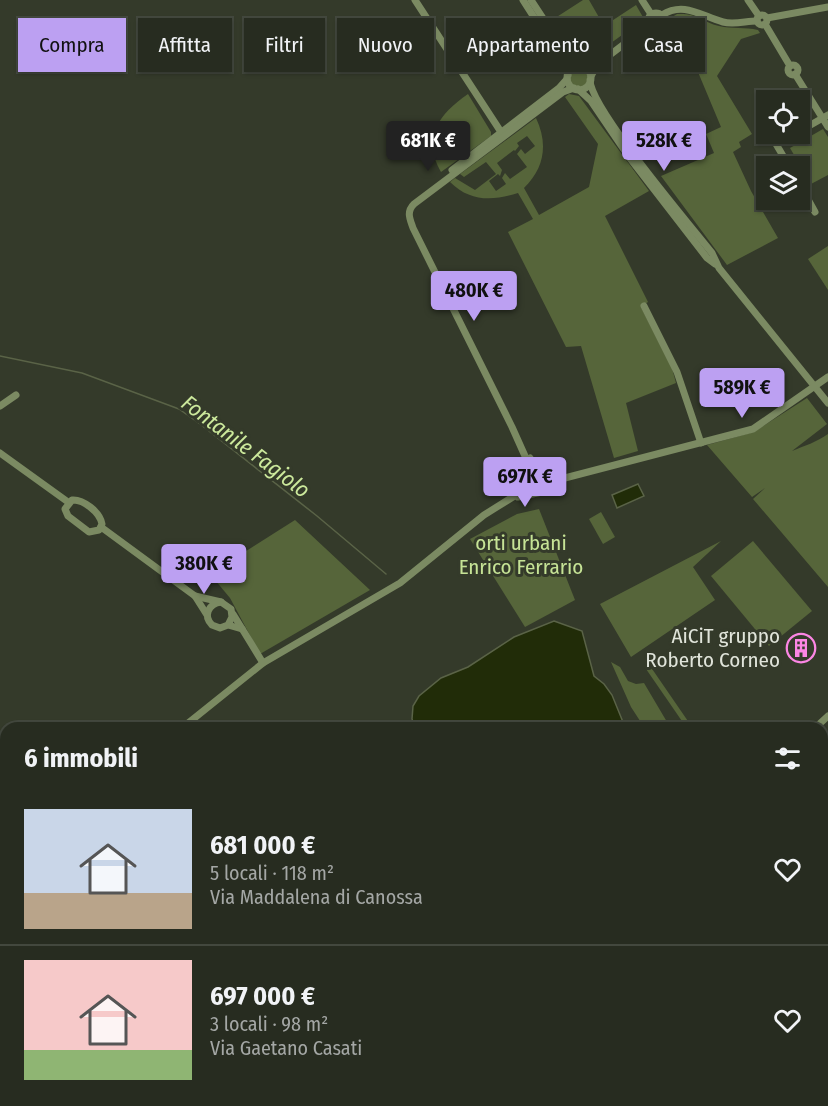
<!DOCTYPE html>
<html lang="it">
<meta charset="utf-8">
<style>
:root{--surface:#272c20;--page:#33382d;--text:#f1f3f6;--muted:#a4a7a5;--line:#43483e;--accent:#bca0f2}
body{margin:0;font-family:"Fira Sans Condensed",sans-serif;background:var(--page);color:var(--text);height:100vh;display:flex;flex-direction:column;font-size:22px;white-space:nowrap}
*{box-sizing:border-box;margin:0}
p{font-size:20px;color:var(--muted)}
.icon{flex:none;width:33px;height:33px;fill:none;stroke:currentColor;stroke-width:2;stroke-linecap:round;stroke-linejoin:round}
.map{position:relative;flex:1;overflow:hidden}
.details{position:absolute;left:0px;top:722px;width:828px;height:386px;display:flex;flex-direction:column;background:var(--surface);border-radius:18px 18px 0 0;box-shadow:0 2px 4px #0004,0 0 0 2px var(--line)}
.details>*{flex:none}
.top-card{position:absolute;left:18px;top:18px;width:792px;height:54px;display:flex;gap:12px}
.buttons{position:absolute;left:756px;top:90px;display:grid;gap:12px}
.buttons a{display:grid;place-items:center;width:54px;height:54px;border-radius:0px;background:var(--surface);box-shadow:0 2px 4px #0004,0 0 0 2px var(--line);font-size:30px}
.price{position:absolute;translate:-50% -51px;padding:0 14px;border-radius:6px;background:var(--accent);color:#111;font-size:20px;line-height:39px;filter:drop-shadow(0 2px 3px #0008)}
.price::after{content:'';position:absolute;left:50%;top:36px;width:18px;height:14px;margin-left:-9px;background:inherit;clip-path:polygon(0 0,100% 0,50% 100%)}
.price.active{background:#222;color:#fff}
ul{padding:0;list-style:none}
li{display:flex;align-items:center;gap:18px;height:150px;padding:0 24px}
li+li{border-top:2px solid var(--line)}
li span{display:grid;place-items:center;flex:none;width:168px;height:120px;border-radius:0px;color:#555}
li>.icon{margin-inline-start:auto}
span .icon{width:72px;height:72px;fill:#fffc;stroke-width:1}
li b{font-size:26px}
h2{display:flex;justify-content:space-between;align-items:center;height:72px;padding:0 24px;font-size:26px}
.tag{padding:0 21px;border-radius:0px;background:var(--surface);box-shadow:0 2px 4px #0004,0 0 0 2px var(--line);font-size:21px;line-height:54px}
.tag.active{background:var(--accent);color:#111}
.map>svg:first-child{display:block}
.green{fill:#56653a;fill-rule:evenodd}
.water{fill:#212c08;stroke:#5a6347;stroke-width:1.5}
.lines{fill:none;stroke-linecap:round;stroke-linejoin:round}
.stream{stroke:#5a6347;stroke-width:1.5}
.minor{stroke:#7b8a62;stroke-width:7}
.labels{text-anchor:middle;stroke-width:6;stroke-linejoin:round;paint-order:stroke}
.park-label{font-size:21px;fill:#c6e396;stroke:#343a2a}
.poi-label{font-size:21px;fill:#e0e4da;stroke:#343a2a;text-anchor:end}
.water-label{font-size:22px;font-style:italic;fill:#cce99c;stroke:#343a2a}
</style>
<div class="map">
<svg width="828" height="1106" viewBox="0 0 828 1106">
<rect width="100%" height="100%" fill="#343a2a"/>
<!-- green -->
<g class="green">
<path d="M583,0H589L604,26L636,5L644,19L589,59L585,62C570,58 560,33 552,20ZM591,18L601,34L586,43L576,28Z"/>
<path d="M677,14C698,13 702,22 719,26C732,29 745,27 758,30L760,33L741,39L717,76L752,134L739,142L741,147L733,152L751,191L778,238L727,265L661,176L714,153L706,134L721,127L685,41L680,43L678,39L671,34L672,32L668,26L669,19Z"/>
<circle cx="579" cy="78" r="9"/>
<path d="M468,94L491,132V136L441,172C421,138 439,114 468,94Z"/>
<path d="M569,94L579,96L649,191L605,216L648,302L641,307L672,368L676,383L626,403L638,451L614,458L581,346L566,347L508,232L533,219L518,193C493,201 470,202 450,182L455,178L475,190L496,174L486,162L464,177L460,174L536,118C548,143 545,168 524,188L539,215L589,187L598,144L565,97ZM527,136L535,146L525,154L521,149L517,154L527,167L510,179L505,173L502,178L506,184L496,191L489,181L498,174L500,176L502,170L497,163L514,150L515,151L519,146L517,143Z"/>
<path d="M823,129L828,137V175L811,184L790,148Z"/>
<path d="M828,246V290L808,259Z"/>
<path d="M807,398L827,424L792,451C804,446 817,442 828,434V587L753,499L765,488L752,497L707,445L754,432Z"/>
<path d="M539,509L575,600L525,627L470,539L517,514Z"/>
<path d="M601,512L615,537L603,544L589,519Z"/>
<path d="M295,520L370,590L260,654L230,598L210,574Z"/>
<path d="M721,541L693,567L715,600L631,657L600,604Z"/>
<path d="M753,541L812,611L769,646L711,576Z"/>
<path d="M611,662L620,667L628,681L636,684L644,683L670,727H644L631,707Z"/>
<path d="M648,663L692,727H686L644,666Z"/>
</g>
<!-- water -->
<g class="water">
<path d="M638,484L644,496L617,508L612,495Z"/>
<path d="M554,621L582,631L594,676L604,684L612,695L625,727H415L412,719L413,706L419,696L441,678L468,667L514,637Z"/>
</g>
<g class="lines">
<!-- stream -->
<path class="stream" d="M0,356L82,373L179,409L200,424L317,516L386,574"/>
<!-- minor -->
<g class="minor">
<path d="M415,0L501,132"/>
<path d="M523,0L562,61L568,75"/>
<path d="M531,0L567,55L578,66"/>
<path d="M642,0L651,14"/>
<path d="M748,0L759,16"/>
<circle cx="656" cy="21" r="8"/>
<circle cx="762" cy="20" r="5"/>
<path d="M662,15C684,1 701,16 723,22C734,25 746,21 757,21"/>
<path d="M767,18L828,7"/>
<path d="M765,24L790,66"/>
<circle cx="793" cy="70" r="5"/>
<circle cx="579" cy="78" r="12"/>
<path d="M795,74L828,127"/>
<path d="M591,76L598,64L649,25"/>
<path d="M590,80C590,108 690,225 712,253L719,268L828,403"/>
<path d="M578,89L591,101L629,157L707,258L715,264"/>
<path d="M800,131L828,115"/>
<path d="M789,166L776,144L795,134"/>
<path d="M452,170L559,88L567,79"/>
<path d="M800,185L815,212"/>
<path d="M644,306L677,372L701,443"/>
<path d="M0,406L16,395"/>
<path d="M0,453L68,502"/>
<path d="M530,458L545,485L543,491"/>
<path d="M543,481L561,479L753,429L828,377"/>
<path d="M533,483L529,465L512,427L413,228C410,219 406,212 414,204L563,92L574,88"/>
<path d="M518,497L542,492L559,480"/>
<path d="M72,500C83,499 100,512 102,524L99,530L89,532L68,516L65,509Z"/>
<path d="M101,527L195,596L221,602"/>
<path d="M195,596L207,615"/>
<path d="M233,614L263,663"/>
<path d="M228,625L232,617L231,609L221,602C208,604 203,616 212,625L220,628L228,625L242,629"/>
<path d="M182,728L263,663L400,583L484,515L532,485L535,481L542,480"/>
<path d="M815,728L828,716"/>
<path d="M0,845L6,855"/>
<path d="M0,874L6,870"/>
<path d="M822,903L828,897"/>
<path d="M822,954L828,961"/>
<path d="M822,993L828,988"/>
<path d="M0,1011L6,1020"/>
<path d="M822,1020L828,1034"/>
<path d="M57,1101L60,1106"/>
<path d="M785,1101L788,1106"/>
<path d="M97,1106L109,1105L120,1101"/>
<path d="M520,1106L527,1101"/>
<path d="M639,1106L644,1101"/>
</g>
</g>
<!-- icons -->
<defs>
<g id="building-ring" transform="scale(1.5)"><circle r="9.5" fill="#343a2a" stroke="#fc86e4" stroke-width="1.5"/><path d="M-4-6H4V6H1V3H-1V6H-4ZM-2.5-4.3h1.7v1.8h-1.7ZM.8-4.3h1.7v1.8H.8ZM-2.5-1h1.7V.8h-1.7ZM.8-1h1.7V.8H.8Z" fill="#fc86e4"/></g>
</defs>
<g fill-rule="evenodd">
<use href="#building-ring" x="801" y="648"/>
</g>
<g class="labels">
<!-- park labels -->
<g class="park-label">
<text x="521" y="550">orti urbani<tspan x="521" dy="24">Enrico Ferrario</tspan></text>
</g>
<!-- poi labels -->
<g class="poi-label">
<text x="780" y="643">AiCiT gruppo<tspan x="780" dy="24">Roberto Corneo</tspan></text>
</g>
<!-- water labels -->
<g class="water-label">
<text transform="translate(246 446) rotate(37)" y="8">Fontanile Fagiolo</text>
</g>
</g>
</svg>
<div class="buttons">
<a><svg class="icon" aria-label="locate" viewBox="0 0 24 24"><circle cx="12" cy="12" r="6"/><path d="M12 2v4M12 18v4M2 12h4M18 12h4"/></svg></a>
<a><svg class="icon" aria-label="layers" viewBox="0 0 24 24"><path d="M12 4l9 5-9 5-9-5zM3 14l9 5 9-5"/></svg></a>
</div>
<b class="price active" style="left:428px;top:172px">681K €</b>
<b class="price" style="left:664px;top:172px">528K €</b>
<b class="price" style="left:474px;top:322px">480K €</b>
<b class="price" style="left:742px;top:419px">589K €</b>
<b class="price" style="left:525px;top:508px">697K €</b>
<b class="price" style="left:204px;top:595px">380K €</b>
<div class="top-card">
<a class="tag active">Compra</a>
<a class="tag">Affitta</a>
<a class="tag">Filtri</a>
<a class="tag">Nuovo</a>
<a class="tag">Appartamento</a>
<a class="tag">Casa</a>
</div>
<section class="details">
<h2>6 immobili<svg class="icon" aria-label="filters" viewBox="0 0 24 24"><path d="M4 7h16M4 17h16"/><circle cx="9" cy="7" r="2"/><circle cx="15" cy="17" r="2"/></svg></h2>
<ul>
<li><span style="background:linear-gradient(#c9d6e8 70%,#b9a48a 0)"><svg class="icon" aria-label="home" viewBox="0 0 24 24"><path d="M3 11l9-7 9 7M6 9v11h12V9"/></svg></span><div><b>681 000 €</b><p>5 locali · 118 m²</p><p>Via Maddalena di Canossa</p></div><svg class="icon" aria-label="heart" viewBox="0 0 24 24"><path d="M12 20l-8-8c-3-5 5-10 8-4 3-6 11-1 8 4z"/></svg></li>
<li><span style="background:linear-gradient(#f6c9c9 75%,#8fb573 0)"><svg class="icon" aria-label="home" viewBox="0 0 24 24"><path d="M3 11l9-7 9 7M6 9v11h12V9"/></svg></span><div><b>697 000 €</b><p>3 locali · 98 m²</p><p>Via Gaetano Casati</p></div><svg class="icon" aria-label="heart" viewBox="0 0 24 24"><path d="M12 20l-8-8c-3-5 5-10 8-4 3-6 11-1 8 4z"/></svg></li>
</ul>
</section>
</div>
